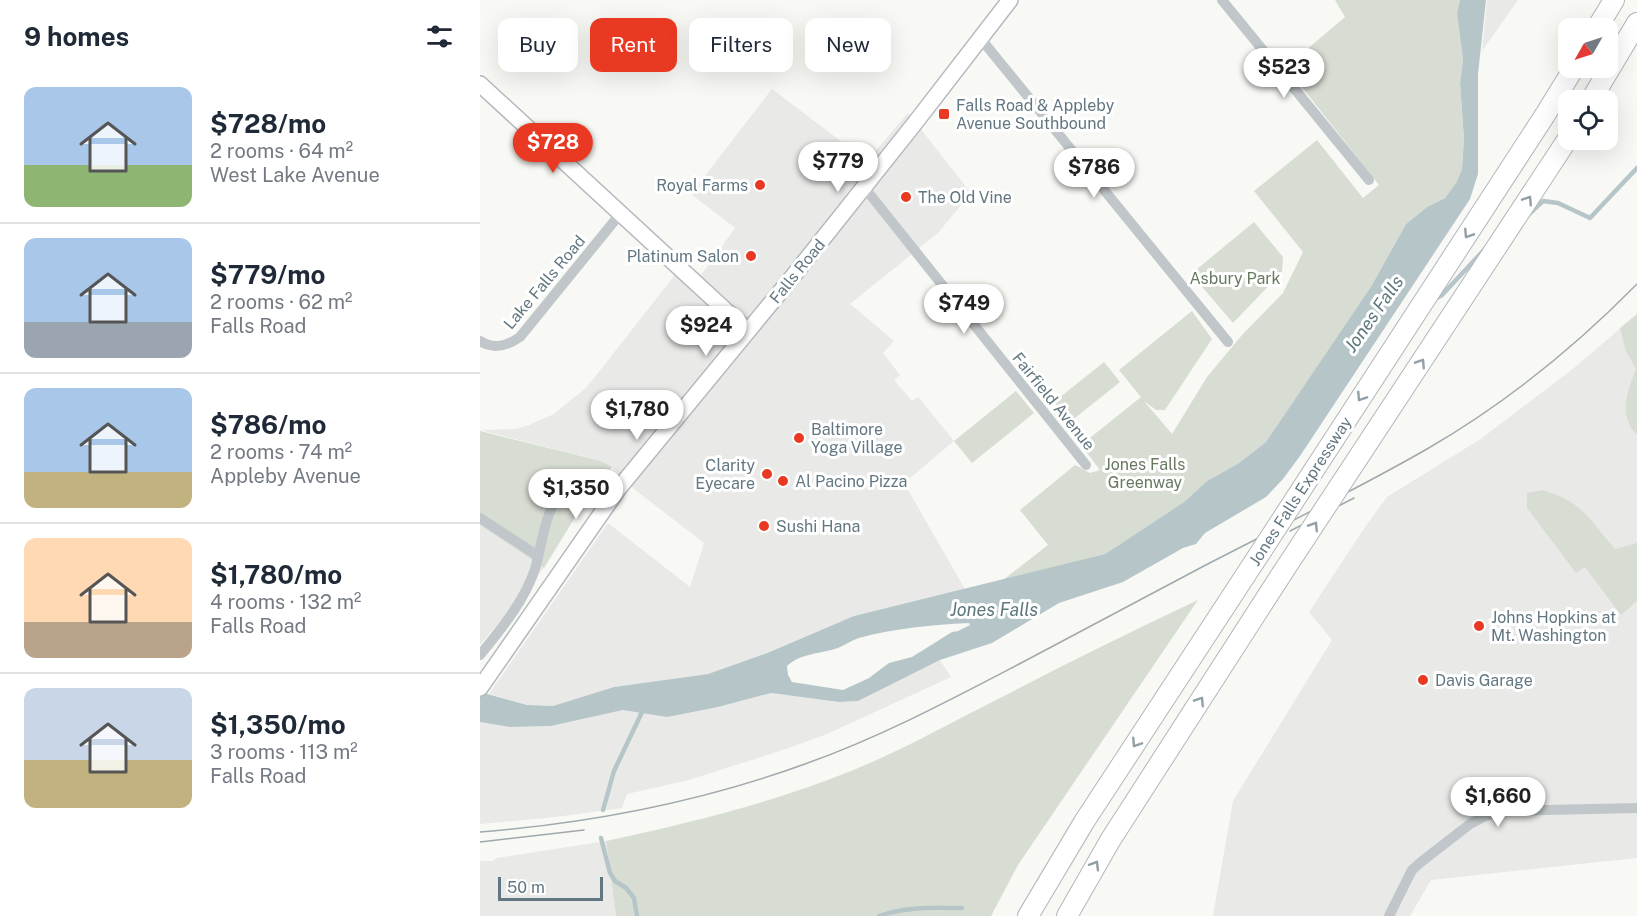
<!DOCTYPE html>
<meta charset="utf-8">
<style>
:root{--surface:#fff;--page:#f6f6f7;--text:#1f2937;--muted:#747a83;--line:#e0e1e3;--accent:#ea3923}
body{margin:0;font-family:"Public Sans",sans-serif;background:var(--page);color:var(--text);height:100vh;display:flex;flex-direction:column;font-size:22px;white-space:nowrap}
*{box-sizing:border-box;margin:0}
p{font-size:20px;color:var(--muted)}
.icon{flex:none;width:33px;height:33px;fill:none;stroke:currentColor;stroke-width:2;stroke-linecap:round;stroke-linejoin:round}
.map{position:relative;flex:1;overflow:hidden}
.panel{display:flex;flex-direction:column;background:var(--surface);width:480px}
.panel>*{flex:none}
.guide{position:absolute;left:18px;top:18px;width:570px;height:54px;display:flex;gap:12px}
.needle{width:39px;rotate:231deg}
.controls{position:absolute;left:1078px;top:18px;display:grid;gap:12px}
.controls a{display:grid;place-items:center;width:60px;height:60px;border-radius:12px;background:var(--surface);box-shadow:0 6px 24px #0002;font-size:30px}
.scale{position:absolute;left:18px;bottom:15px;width:105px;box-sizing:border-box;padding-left:6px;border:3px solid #627781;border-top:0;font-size:16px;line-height:21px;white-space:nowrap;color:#627781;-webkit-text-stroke:4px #fff;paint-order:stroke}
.price{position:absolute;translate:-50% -51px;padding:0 14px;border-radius:21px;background:#fff;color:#222;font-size:20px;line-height:39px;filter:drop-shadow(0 2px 3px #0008)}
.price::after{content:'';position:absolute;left:50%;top:36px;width:18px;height:14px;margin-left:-9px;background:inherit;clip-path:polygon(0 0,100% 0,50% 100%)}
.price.current{background:var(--accent);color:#fff}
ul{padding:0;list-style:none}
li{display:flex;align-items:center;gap:18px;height:150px;padding:0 24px}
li+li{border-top:2px solid var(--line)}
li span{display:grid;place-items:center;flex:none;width:168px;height:120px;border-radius:12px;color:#555}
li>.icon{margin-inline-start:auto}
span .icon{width:72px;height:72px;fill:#fffc;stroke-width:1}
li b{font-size:26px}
h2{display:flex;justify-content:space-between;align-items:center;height:72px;padding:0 24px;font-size:26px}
.tag{padding:0 21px;border-radius:12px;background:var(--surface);box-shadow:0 6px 24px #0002;font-size:21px;line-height:54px}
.tag.current{background:var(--accent);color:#fff}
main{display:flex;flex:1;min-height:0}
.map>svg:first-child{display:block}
.built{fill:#e9e9e8}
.green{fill:#d8ddd4}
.water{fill:#b6c6c8;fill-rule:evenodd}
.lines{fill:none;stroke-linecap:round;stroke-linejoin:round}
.stream{stroke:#b6c6c8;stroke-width:4.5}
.secondary-casing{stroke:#b3babe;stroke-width:18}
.highway-casing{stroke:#b1b7ba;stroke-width:22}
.street{stroke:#c0c6c9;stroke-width:10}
.secondary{stroke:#fff;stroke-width:15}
.highway{stroke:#fff;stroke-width:20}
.tram{stroke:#9fa9ad;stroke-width:1.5}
.highway-bridge-casing{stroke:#b1b7ba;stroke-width:22;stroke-linecap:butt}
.highway-bridge{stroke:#fff;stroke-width:20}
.oneway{stroke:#91a0a7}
.poi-dot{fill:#ea3923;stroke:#fff;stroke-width:2}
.labels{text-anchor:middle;stroke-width:6;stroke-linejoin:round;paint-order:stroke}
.poi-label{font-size:16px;fill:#627781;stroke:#fff;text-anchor:start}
.street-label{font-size:16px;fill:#627781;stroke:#fff}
.park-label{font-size:16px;fill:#687961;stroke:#fff}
.water-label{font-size:18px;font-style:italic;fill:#5d777c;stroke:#fff}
</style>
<main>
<section class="panel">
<h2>9 homes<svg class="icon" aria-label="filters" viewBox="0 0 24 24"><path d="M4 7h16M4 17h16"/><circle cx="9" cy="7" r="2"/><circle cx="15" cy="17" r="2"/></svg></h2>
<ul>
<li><span style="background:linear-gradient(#a9c7e8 65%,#8fb573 0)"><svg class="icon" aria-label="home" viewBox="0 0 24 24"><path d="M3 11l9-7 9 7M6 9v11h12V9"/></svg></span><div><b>$728/mo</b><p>2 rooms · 64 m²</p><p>West Lake Avenue</p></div></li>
<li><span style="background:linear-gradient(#a9c7e8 70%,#9aa5b1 0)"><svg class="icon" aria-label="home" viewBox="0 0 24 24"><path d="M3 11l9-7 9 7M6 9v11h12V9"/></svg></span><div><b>$779/mo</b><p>2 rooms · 62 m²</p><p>Falls Road</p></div></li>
<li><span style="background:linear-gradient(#a9c7e8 70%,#c2b280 0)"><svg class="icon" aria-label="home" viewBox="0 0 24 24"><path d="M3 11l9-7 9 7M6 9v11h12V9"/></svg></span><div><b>$786/mo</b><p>2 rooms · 74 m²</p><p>Appleby Avenue</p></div></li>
<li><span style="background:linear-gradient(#ffd9b3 70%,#b9a48a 0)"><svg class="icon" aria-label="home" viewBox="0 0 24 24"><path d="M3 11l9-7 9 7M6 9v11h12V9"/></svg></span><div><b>$1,780/mo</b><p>4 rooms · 132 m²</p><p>Falls Road</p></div></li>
<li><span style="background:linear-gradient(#c9d6e8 60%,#c2b280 0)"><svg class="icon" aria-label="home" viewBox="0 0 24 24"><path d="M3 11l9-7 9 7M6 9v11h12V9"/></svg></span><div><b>$1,350/mo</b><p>3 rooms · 113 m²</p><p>Falls Road</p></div></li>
</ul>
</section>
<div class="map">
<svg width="1157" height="916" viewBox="0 0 1157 916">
<rect width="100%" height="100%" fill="#f8f8f5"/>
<!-- built -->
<g class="built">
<path d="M1007,0H1038L1002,51Z"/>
<path d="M292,89L387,161L428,113L491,193L458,233L370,304L414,341L403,353L420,375L414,380L432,401L438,397L474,441L424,483L485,589L374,616L286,653L228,674L134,687L73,706L47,705L9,694L128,523L210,587L224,543L154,489L132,467L121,461L0,430L35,429L49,425L74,414L107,387L205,262L221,275L255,228L211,194Z"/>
<path d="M1157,314V858L951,880L930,916H733L753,801L852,640L829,612L885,527L907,497L1002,438L1094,368Z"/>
<path d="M0,525L64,568L0,645Z"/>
<path d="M460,660L471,677L347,734L309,748L209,780L147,794L142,808L76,817L0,824V722L30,727L71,726L143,710L238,707L291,693L359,702L377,701Z"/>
<path d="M126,841L136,916H0V861H12L17,858Z"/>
</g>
<!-- green -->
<g class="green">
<path d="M855,0H980L977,13L983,60L980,83L984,139L982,169L976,183L965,198L947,207L926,224L892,285L786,442L759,463L727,481L704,502L625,554L523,580L568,545L540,510L595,465L610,473L620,470L601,445L661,397L639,370L712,311L732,339L685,410H676L664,401L692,434L727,377L762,335L803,293L823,252L774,191L837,140L883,198L899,185L806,67L865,17Z"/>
<path d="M774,222L803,257L802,272L753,323L711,274Z"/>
<path d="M1157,314V435C1138,416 1147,391 1156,369L1146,351L1140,328Z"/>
<path d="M624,362L640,382L590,422L574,402Z"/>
<path d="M536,391L554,413L492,463L474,441Z"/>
<path d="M0,431L121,461L132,467L108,496L64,568L0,525Z"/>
<path d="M1062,490C1103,501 1109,520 1135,549L1157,543V601L1141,615L1105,567L1096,573L1047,508V493Z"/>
<path d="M718,600L538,865L511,916H136L126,841C209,823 292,803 371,771C423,750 472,722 522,697C587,663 652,631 718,600Z"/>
</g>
<!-- water -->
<path class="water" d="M980,0H1006L998,74V174L990,199L820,456L803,479L786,497L725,533L716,544L703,548L643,582L579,603L512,643L460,660L378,701L359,702L291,693L238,707L187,717L143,710L71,726L30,727L0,722V692L47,705L73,706L134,687L228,674L287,653L374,616L625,554L704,502L727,481L759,463L786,442L892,285L926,224L947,207L965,198L976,183L982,169L984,139L980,83L983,60L977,13ZM489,623L490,625L478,631L472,632L432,657L409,663L389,678L363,690L312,682L308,675L307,666C321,653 340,654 358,648C365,645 372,640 379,638C415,628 452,625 489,623Z"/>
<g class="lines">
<!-- stream -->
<g class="stream">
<path d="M1048,215L1063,201L1078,203L1110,218L1157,168"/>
<path d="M955,299L962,295L1004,250"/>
<path d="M123,810L134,771L163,710"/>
<path d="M121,838L130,873L135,881L146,888L154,898L157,916"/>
<path d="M399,916C427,906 453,908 482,908"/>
</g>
<!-- secondary casing -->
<g class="secondary-casing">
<g id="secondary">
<path d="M0,84L268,331"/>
<path d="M0,688L139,488L310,280L435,123L530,0"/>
</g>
</g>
<!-- highway casing -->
<g class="highway-casing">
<g id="highway">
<path d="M1117,28L1134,0"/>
<path d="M1111,100L1157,23"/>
<path d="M1065,115L1094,68"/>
<path d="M548,916L604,822L782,550"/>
<path d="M587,916L631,839L801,575"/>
</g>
</g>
<!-- street -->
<g class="street">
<path d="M742,0L889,180"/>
<path d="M501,39L748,342"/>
<path d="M384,187L606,465"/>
<path d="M0,341C14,350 27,346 40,337L140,214"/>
<path d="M0,518L58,556"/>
<path d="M0,655C21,629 44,602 55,569C62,547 65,501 87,490C102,482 117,493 130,500"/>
<path d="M909,916L932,870L941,862L990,824L1005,816L1026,811L1157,808"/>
</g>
<!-- secondary -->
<use href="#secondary" class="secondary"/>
<!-- highway -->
<use href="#highway" class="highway"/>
<!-- tram -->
<g class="tram">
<path d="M810,531L874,498"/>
<path d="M0,832C111,823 220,802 325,764C401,737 472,699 543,662C603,630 662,599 722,567C797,528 874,491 947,449C1025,404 1094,348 1157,284"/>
<path d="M0,842L104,830"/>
</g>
<!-- highway-bridge casing -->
<g class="highway-bridge-casing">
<g id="highway-bridge">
<path d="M782,550L1065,115"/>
<path d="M801,575L1089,137"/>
</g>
</g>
<!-- highway-bridge -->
<use href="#highway-bridge" class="highway-bridge"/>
</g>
<!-- one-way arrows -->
<defs><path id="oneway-chevron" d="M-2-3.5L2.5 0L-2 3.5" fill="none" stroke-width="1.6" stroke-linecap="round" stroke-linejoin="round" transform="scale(1.5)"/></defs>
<g class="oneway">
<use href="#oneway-chevron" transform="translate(1048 200) rotate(-57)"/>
<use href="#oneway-chevron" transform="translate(988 234) rotate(123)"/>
<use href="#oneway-chevron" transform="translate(941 363) rotate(-57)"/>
<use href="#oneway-chevron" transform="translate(881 397) rotate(123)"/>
<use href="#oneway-chevron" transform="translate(834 526) rotate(-57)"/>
<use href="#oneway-chevron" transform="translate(720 701) rotate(-57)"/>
<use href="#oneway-chevron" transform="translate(656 743) rotate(123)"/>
<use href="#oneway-chevron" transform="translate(615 865) rotate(-59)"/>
</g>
<!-- markers -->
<g class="poi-dot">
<rect x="458" y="108" width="12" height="12" rx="3"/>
<circle cx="280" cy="185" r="6"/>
<circle cx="426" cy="197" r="6"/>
<circle cx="271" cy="256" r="6"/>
<circle cx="319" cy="438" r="6"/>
<circle cx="287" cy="474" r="6"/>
<circle cx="303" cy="481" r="6"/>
<circle cx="284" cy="526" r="6"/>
<circle cx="999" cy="626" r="6"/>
<circle cx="943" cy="680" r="6"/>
</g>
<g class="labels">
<!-- poi labels -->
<g class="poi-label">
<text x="476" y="111">Falls Road &amp; Appleby<tspan x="476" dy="18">Avenue Southbound</tspan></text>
<text x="268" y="191" text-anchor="end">Royal Farms</text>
<text x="438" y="203">The Old Vine</text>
<text x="259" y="262" text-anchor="end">Platinum Salon</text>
<text x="331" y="435">Baltimore<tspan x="331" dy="18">Yoga Village</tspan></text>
<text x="275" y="471" text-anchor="end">Clarity<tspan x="275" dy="18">Eyecare</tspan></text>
<text x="315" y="487">Al Pacino Pizza</text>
<text x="296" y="532">Sushi Hana</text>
<text x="1011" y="623">Johns Hopkins at<tspan x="1011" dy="18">Mt. Washington</tspan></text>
<text x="955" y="686">Davis Garage</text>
</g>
<!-- street labels -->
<g class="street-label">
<text transform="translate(317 271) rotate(-51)" y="6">Falls Road</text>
<text transform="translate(64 282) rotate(-50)" y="6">Lake Falls Road</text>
<text transform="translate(574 401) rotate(51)" y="6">Fairfield Avenue</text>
<text transform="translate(820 491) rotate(-57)" y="6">Jones Falls Expressway</text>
</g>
<!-- park labels -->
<g class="park-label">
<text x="755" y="284">Asbury Park</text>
<text x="665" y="470">Jones Falls<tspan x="665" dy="18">Greenway</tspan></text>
</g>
<!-- water labels -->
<g class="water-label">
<text transform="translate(894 314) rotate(-55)" y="6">Jones Falls</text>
<text x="514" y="616">Jones Falls</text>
</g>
</g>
</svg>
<div class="controls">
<a><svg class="needle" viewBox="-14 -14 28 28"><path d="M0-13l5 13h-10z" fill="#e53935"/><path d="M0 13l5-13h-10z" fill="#747a83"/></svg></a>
<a><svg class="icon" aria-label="locate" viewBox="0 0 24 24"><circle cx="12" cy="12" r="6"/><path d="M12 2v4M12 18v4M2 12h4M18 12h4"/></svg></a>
</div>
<div class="scale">50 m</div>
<b class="price" style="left:804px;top:99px">$523</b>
<b class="price current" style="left:73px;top:174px">$728</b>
<b class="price" style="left:358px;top:193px">$779</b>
<b class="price" style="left:614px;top:199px">$786</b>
<b class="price" style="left:484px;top:335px">$749</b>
<b class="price" style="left:226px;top:357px">$924</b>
<b class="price" style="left:157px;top:441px">$1,780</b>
<b class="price" style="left:96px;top:520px">$1,350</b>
<b class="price" style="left:1018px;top:828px">$1,660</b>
<div class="guide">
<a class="tag">Buy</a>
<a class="tag current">Rent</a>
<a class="tag">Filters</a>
<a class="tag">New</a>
</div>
</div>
</main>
